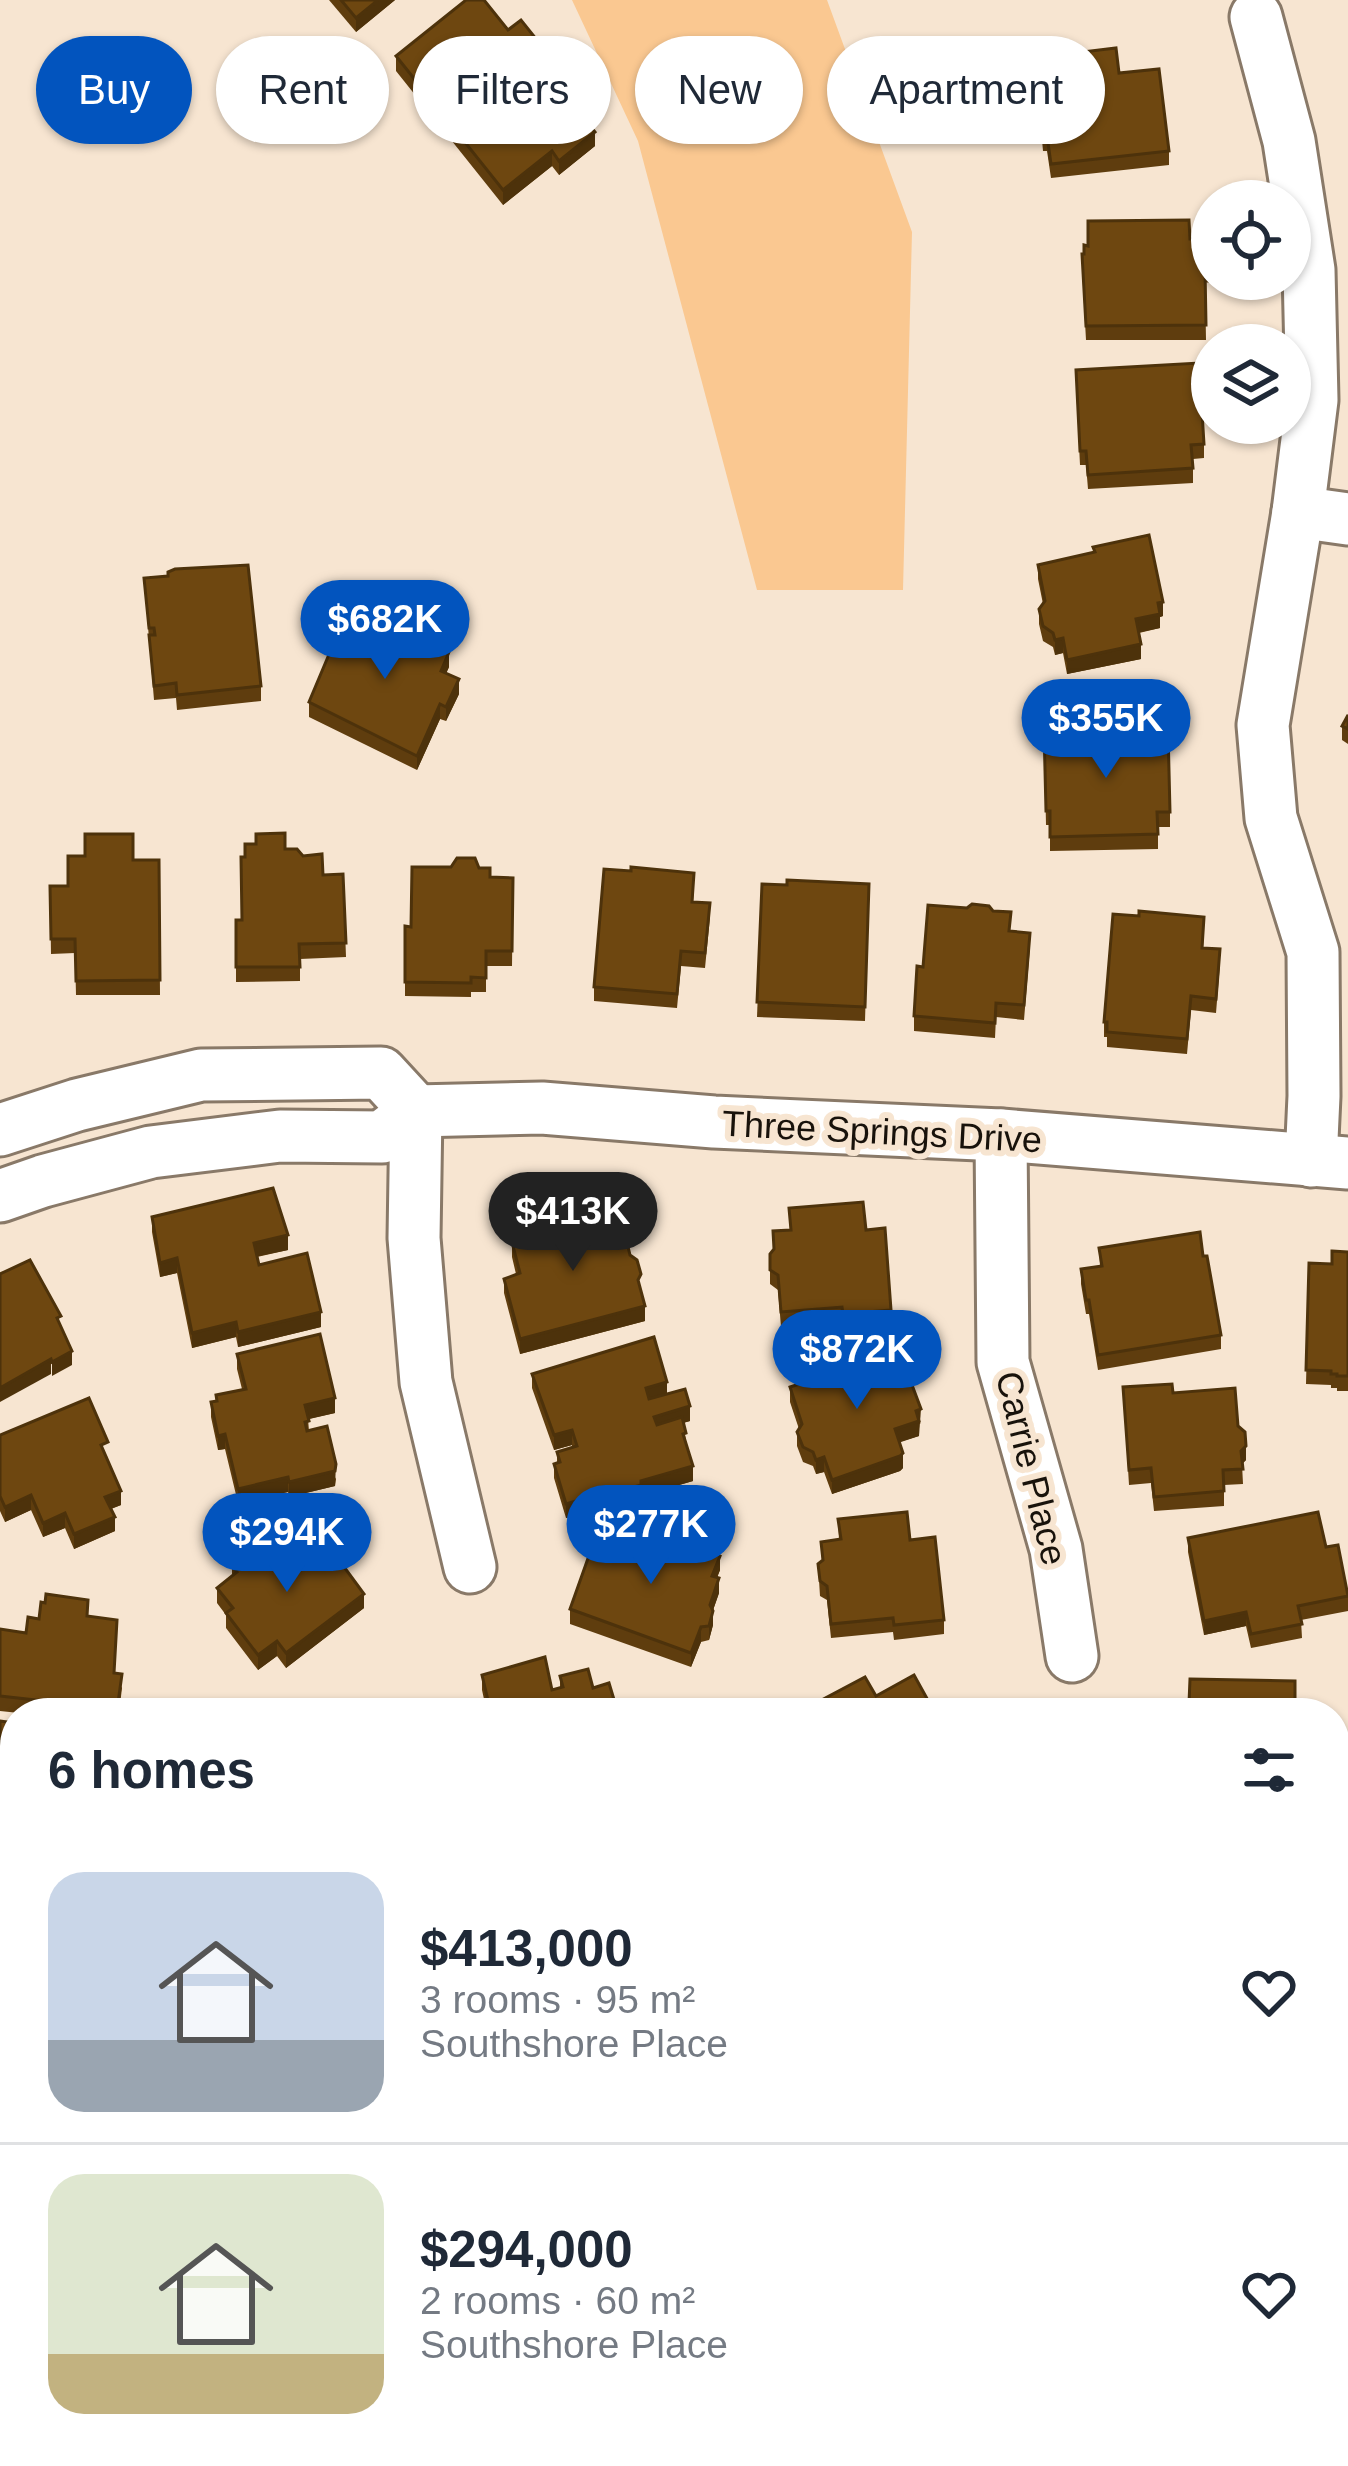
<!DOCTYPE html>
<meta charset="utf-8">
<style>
:root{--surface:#fff;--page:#f6f6f7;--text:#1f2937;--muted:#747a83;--line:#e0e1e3;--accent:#0254be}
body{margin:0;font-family:Helvetica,sans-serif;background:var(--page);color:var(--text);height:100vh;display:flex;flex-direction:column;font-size:45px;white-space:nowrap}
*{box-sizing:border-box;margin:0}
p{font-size:39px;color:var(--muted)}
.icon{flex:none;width:66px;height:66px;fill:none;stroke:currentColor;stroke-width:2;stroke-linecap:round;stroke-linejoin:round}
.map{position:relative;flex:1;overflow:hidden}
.side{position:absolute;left:0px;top:1698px;width:1350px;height:768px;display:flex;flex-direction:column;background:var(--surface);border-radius:48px 48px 0 0;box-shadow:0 3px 9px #0004}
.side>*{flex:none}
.top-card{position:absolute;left:36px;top:36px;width:1278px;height:108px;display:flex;gap:24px}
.fabs{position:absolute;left:1191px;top:180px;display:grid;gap:24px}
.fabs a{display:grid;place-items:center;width:120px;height:120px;border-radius:50%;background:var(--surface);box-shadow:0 3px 9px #0004;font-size:60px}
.price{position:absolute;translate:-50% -102px;padding:0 27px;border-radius:42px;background:var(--accent);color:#fff;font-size:39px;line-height:78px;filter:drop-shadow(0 3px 6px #0008)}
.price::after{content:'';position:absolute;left:50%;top:72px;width:36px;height:27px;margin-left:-18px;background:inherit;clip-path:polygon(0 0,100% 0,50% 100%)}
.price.current{background:#222;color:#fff}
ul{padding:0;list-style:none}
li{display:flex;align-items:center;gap:36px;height:300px;padding:0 48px}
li+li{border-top:3px solid var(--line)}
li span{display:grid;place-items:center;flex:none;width:336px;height:240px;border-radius:36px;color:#555}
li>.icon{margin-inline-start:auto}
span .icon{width:144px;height:144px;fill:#fffc;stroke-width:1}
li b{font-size:51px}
h2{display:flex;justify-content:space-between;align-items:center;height:144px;padding:0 48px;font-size:51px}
.tag{padding:0 42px;border-radius:54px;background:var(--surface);box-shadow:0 3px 9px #0004;font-size:42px;line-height:108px}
.tag.current{background:var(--accent);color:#fff}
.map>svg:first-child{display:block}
.green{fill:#fac891}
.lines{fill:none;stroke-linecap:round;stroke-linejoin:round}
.minor-casing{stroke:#897968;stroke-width:57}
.minor{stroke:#fff;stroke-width:51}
.wall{fill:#5f3d0e}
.shaded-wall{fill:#4d320b}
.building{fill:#6e4710;stroke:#4d320b;stroke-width:3}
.labels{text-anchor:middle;stroke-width:12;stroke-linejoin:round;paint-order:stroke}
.street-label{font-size:36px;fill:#18120b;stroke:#f7e5d1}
</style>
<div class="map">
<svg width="1348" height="2466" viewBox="0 0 1348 2466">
<rect width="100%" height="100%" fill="#f7e5d1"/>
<!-- green -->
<path class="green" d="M572,0H827L912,232L903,590H757L638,141Z"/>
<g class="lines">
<!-- minor casing -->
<g class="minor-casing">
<g id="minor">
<path d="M1256,17L1289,141L1309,270L1312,400L1298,512L1263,725L1271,818L1313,952L1314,1096L1311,1161"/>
<path d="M1298,512L1348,519"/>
<path d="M416,1111L414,1238L426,1382L470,1567"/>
<path d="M0,1130L77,1105L201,1075L381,1073L416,1111"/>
<path d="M1001,1135L1003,1362L1056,1549L1072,1656"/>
<path d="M0,1196L43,1181L151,1152L280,1136L382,1137L416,1111L542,1108L714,1122L1001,1135L1348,1163"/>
<path d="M0,2153L15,2179"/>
<path d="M93,2456L245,2462L252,2466"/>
</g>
</g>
<!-- minor -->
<use href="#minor" class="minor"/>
</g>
<!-- wall -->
<g class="wall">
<path d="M329,0H395L356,32Z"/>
<path d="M508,30L577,105L575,106L595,146L559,175L552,166L503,205L396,71V56Z"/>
<path d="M1066,54L1119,73L1169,151V165L1051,178L1047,151H1043L1036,73L1066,70Z"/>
<path d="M1190,239H1210V283L1205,282L1206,340H1086L1082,268Z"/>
<path d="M1076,385L1204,444V458L1193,459V483L1088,489L1086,465H1080Z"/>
<path d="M1093,547L1163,616L1160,617V628L1139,633L1141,659L1067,674L1063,653L1055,655L1053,647L1043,641L1039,624V609L1043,604L1038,579V565L1093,552Z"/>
<path d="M144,578L261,686V701L177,710L176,698L154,700Z"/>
<path d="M449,667L446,673L459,694L446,721L440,719L417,770L309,717V702Z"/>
<path d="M1348,715V744L1342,740V726Z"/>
<path d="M1044,729L1170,812V827H1158V849L1050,851V825H1046Z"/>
<path d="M285,849L323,875L343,874L346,957L300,959V981L236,982V920H242Z"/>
<path d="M133,860H159L160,995H76L75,953L51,954L50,886H68Z"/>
<path d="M479,868L490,877L513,878L512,966H486V992H471V997L405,996V926L411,927Z"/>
<path d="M762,884H869L865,1021L757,1017Z"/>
<path d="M694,887L693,902L710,917L705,968L681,966L677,1008L594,1001V987Z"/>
<path d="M1010,932L1030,947L1024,1020L996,1017L995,1038L914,1031V1016L923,967Z"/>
<path d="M1204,932L1203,948L1220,964L1216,1013L1191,1010L1187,1054L1107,1047V1037H1104V1022Z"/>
<path d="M789,1208L866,1230L891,1310V1324L843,1329L842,1321L781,1327L778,1290L770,1284V1254L773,1250V1231L790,1230Z"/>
<path d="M152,1217L288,1250L257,1257L259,1265L321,1327L238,1347L236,1337L192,1348L177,1273L160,1277L152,1232Z"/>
<path d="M587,1217L617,1231L640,1290L645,1321L520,1354L504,1293V1279L516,1274L512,1257V1242L542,1234V1220Z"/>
<path d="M1099,1248L1203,1256L1221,1335V1349L1098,1370L1089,1314H1086L1081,1284V1269L1100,1266Z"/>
<path d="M1348,1252V1391H1337V1388H1331V1385L1306,1384L1309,1263L1332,1264Z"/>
<path d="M237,1354L335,1413L308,1419L309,1431L336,1479L335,1486L289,1497L288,1492L238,1503L225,1449L218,1450L211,1417V1402L216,1401V1395L242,1389L237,1369Z"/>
<path d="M844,1363L921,1423L919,1424V1436L899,1442L903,1468L900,1471L832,1494L824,1472L816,1474L813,1466L803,1462L797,1446V1432L799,1429L790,1402V1387L844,1369Z"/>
<path d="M532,1374L667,1394L690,1421L683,1423L693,1481L641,1496V1499L620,1506L619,1502L566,1518L554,1478V1464L557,1463V1452L572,1447V1445L554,1450L532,1388Z"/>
<path d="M1123,1387L1173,1393L1238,1426L1246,1460L1242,1464L1243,1484L1224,1485V1506L1154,1511L1151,1483L1129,1485Z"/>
<path d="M0,1435L108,1457H107L121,1505L111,1509L115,1531L74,1549L65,1528L43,1537L31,1510L5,1522L0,1511Z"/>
<path d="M838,1519L910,1540L944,1620V1634L894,1640L893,1632L831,1638L827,1600L820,1596L818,1564L822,1561L821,1542L839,1540Z"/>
<path d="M654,1538L694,1546L720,1570L717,1577L719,1593L713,1610V1625L709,1640L701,1642L691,1667L570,1624V1609L609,1556Z"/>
<path d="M1188,1538L1326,1547L1348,1591V1611L1301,1620L1302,1638L1251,1648L1246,1626L1204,1635L1188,1552Z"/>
<path d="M281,1564L364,1608L286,1668L277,1656L258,1670L226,1628V1615L217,1603V1588L232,1576V1566Z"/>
<path d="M88,1616L122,1688L119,1713H19L0,1711V1629L26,1633L39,1619Z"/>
<path d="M482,1675L552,1690L560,1688V1676L593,1688L618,1713H487L482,1690Z"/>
<path d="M0,1721L15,1723V1808L0,1806Z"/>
<path d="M15,1903V1993L14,1985L0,1987V1905Z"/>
<path d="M793,2451H836L825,2460L822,2457L810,2466H805Z"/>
<path d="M1002,2451H1146L1148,2466H1020Z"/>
</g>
<!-- shaded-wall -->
<g class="shaded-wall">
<path d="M378,0H395L356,32V18Z"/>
<path d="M577,90V105L568,112V98Z"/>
<path d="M595,132V146L559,175V161Z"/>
<path d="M552,151V166L503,205V190Z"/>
<path d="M1163,602V616L1160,617V628L1136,633V619L1158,603Z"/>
<path d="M1063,638V653L1055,655V640Z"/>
<path d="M1141,644V659L1067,674V660Z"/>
<path d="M449,652V667L441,685V671Z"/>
<path d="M459,679V694L446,721V707Z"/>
<path d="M440,704V719L417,770V756Z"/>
<path d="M288,1235V1250L254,1257V1243Z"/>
<path d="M177,1258V1273L160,1277V1263Z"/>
<path d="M645,1306V1321L520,1354V1339Z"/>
<path d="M321,1312V1327L238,1347V1332Z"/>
<path d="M236,1322V1337L192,1348V1333Z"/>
<path d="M72,1351V1365L52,1376V1362Z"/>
<path d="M51,1359V1374L0,1402V1388Z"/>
<path d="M667,1382V1396L646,1403V1388Z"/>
<path d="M335,1398V1413L305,1420V1405Z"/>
<path d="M690,1406V1421L654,1431V1417Z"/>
<path d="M921,1409L919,1436L895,1444V1429L916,1411Z"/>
<path d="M572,1430V1445L554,1450V1435Z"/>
<path d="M225,1434V1449L218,1450V1436Z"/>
<path d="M1246,1446V1460L1241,1465V1451Z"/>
<path d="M903,1453V1468L900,1471L832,1494V1480Z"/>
<path d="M824,1457V1472L816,1474V1460Z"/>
<path d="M336,1464L335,1486L289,1497V1482Z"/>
<path d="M693,1466V1481L641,1496V1499L620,1506V1491L641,1481Z"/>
<path d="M288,1477V1492L238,1503V1489Z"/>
<path d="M619,1488V1502L566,1518V1504Z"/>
<path d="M121,1491V1505L105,1511V1497Z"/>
<path d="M31,1495V1510L5,1522V1507Z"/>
<path d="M65,1513V1528L43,1537V1523Z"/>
<path d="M115,1517V1531L74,1549V1534Z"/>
<path d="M720,1556V1570L712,1591V1576Z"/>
<path d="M719,1578V1593L710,1619V1605Z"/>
<path d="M364,1594V1608L286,1668V1653Z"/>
<path d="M713,1611V1625L709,1640V1626Z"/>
<path d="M1246,1612V1626L1204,1635V1621Z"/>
<path d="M701,1627V1642L691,1667V1653Z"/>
<path d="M277,1641V1656L258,1670V1655Z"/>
<path d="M2,2338L4,2360L0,2372V2344Z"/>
<path d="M811,2451H822V2457L810,2466H807V2454Z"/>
<path d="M825,2451H836L825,2460Z"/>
</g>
<!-- building -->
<g class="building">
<path d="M341,0H378L356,18Z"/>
<path d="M466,0H484L508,30L521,20L577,90L568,98L595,132L559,161L552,151L503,190L396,56Z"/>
<path d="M1116,48L1119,73L1159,69L1169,151L1051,164L1047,136H1043L1036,73L1067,69L1066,54Z"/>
<path d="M1189,220L1190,239H1210V268H1205L1206,325L1086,326L1082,254H1084V245L1088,246V221Z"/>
<path d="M1199,363L1204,444L1191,445L1193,468L1088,475L1086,451H1080L1076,370Z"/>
<path d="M1149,535L1163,602L1158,603L1160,614L1136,619L1141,644L1067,660L1063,638L1055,640L1053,633L1043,626L1039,609L1045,601L1038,565L1095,552L1093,547Z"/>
<path d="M248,565L261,686L177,695L176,683L154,686L149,635H155L154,628H149L144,578L168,576V572L175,569Z"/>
<path d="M358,609L449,652L441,671L459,679L446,707L440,704L417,756L309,702L338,633L342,628L348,630Z"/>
<path d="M1348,715V729L1342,726Z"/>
<path d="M1156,727V730H1168L1170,812H1157L1158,834L1050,837V811H1046L1044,729Z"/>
<path d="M285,833V849H297L303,856L322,854L323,875L343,874L346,943L299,944L300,967H236V920H242L241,857H245V844H256V834Z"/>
<path d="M85,834H133V860H159L160,980L76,981L75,939H51L50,886H68V856H85Z"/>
<path d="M457,858H475L479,868H490V877L513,878L512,951H486V978L471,977V983L405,982V926L411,927L412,867H451Z"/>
<path d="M631,867L694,873L692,902L710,903L705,953L681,951L677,994L594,987L604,869L631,871Z"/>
<path d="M787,880L869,884L865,1007L757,1002L762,884L787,885Z"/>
<path d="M972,904L989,906L993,911L1011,912L1009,931L1030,933L1024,1005L996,1003L995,1023L914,1016L917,966L923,967L928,905L967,908Z"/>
<path d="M1139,911L1204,917L1202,948L1220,949L1216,999L1191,996L1187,1039L1107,1032V1022H1104L1113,914L1139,916Z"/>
<path d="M273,1188L288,1235L254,1243L259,1265L307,1253L321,1312L238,1332L236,1322L192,1333L177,1258L160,1263L152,1217Z"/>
<path d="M863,1202L866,1230L885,1228L891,1310L843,1314L842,1307L781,1312L778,1275L770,1270V1254L774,1249L773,1231L791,1230L789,1208Z"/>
<path d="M585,1209L587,1217L612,1210L617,1231L624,1230L630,1255L637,1260L641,1274L638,1280L645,1306L520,1339L504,1279L520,1273L512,1242L546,1233L542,1220Z"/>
<path d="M1200,1232L1203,1256H1207L1221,1335L1098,1355L1089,1300H1086L1081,1269L1102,1266L1099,1248Z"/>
<path d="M1332,1251L1348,1252V1376H1337V1374H1331V1371L1306,1370L1309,1263L1332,1264Z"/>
<path d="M30,1260L61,1316L57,1318L72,1351L52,1362L51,1359L0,1388V1274Z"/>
<path d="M320,1334L335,1398L305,1405L309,1421L305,1422L307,1431L327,1426L336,1464L335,1471L289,1482L288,1477L238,1489L225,1434L218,1436L211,1402L217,1401L216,1395L246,1389L237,1354Z"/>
<path d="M654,1337L667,1382L646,1388L649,1399L685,1389L690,1406L654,1417L657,1425L682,1417L686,1433L683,1434L693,1466L641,1481V1485L620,1491L619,1488L566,1504L554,1464L560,1462L557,1452L577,1446L572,1430L554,1435L532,1374Z"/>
<path d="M897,1345L921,1409L916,1411L919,1421L895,1429L903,1453L900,1456L832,1480L824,1457L816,1460L813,1452L803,1447L797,1432L802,1424L790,1387L846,1369L844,1363Z"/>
<path d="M1172,1384L1173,1393L1235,1388L1238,1426L1245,1432L1246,1446L1241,1451L1243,1469L1223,1470L1224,1491L1154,1497L1151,1468L1129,1470L1123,1387Z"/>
<path d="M89,1398L108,1442L101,1445L121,1491L105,1497L115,1517L74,1534L65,1513L43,1523L31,1495L5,1507L0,1496V1435Z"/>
<path d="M907,1512L910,1540L935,1537L944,1620L894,1625L893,1618L831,1624L827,1586L820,1581L818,1564L823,1560L821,1542L841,1539L838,1519Z"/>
<path d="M1318,1512L1326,1547L1338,1545L1348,1596L1298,1606L1302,1624L1251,1634L1246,1612L1204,1621L1188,1538Z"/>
<path d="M620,1526L654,1538L657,1527L694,1538L691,1545L720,1556L712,1576L719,1578L710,1605L713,1611L709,1626L701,1627L691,1653L570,1609L591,1550L609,1556Z"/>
<path d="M317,1537L325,1548L328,1545L364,1594L286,1653L277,1641L258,1655L226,1613L233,1608L217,1588L237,1572L232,1566L264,1542L281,1564Z"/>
<path d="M46,1594L88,1600L87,1616L117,1620L114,1673L122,1674L118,1703L99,1700L98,1707L0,1696V1629L26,1633L28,1617L39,1619L41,1602L45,1603Z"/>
<path d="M545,1657L552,1690L563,1687L560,1676L588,1669L593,1688L609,1683L618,1713H491L482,1675Z"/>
<path d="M914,1675L935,1713H797L865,1677L876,1696Z"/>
<path d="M1190,1679L1295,1681V1709H1300V1713H1177V1702L1189,1703Z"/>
<path d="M0,1721L15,1723V1793L0,1792Z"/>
<path d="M15,1903V1978L14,1971L0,1973V1905Z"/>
<path d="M1020,2451H1146L1148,2466H1026L1025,2456Z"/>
</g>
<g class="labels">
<!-- street labels -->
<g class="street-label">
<text transform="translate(882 1131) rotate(3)" y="13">Three Springs Drive</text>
<text transform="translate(1032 1468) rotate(76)" y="13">Carrie Place</text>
</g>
</g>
</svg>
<div class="fabs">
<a><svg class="icon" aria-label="locate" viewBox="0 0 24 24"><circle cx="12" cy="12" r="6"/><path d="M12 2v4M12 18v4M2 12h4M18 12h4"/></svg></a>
<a><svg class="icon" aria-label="layers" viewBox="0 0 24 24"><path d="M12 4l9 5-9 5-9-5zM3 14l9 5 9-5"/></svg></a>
</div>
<b class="price" style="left:385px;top:682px">$682K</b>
<b class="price" style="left:1106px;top:781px">$355K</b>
<b class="price current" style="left:573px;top:1274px">$413K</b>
<b class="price" style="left:857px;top:1412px">$872K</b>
<b class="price" style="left:651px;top:1587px">$277K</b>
<b class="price" style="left:287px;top:1595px">$294K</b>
<div class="top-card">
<a class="tag current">Buy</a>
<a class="tag">Rent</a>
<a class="tag">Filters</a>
<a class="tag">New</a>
<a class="tag">Apartment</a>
</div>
<section class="side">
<h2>6 homes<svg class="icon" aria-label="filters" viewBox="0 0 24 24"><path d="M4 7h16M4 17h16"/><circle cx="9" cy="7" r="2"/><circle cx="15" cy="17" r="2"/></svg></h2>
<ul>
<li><span style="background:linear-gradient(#c9d6e8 70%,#9aa5b1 0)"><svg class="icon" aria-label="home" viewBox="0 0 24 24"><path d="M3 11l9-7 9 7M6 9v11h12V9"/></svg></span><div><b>$413,000</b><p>3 rooms · 95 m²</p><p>Southshore Place</p></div><svg class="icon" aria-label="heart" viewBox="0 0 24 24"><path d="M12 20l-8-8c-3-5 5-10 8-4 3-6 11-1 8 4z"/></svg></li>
<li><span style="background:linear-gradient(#dfe7d0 75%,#c2b280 0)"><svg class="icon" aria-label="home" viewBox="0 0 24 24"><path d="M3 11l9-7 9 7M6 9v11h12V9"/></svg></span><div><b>$294,000</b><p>2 rooms · 60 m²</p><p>Southshore Place</p></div><svg class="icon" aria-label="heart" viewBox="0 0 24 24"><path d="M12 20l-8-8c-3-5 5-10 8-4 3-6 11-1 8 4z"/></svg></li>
</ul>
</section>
</div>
